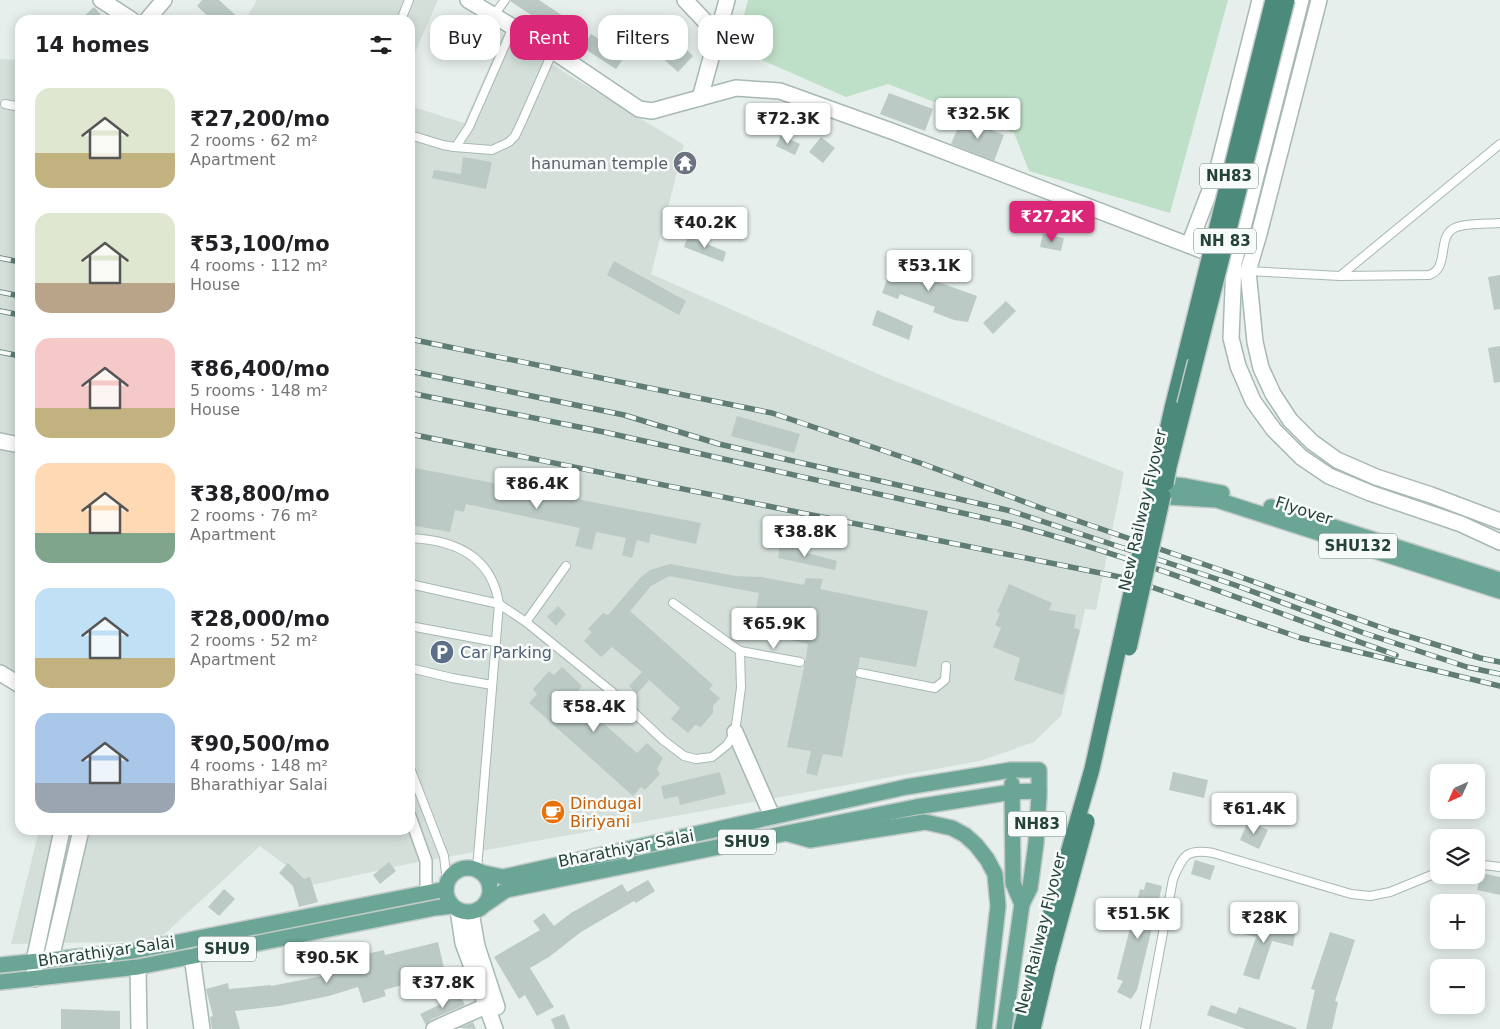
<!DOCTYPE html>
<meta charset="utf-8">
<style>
:root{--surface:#fff;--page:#f6f6f6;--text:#202124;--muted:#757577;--accent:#db2777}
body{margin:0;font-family:"DejaVu Sans",sans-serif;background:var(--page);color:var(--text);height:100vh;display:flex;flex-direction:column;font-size:19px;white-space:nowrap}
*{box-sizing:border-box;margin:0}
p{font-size:16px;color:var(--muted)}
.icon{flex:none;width:28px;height:28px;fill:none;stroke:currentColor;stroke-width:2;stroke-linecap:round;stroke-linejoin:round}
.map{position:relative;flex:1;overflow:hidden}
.side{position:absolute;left:15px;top:15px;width:400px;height:820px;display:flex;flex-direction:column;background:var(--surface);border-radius:15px;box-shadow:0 2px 12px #0003}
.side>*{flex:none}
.top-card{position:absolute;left:430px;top:15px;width:475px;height:45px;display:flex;gap:10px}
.needle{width:32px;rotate:225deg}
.fabs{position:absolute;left:1430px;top:764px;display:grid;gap:10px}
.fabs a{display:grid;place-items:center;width:55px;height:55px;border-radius:10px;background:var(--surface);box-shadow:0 2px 12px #0003;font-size:25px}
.price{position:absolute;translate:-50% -42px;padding:0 11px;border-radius:5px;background:#fff;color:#222;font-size:16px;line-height:32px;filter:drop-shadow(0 1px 2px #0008)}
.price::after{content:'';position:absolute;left:50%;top:30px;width:15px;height:11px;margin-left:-8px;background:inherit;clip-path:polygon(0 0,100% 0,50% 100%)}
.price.current{background:var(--accent);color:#fff}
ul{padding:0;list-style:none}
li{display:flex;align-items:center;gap:15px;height:125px;padding:0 20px}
li span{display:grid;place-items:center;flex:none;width:140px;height:100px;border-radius:15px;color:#555}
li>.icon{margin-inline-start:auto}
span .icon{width:60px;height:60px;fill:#fffc;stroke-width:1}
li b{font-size:21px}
h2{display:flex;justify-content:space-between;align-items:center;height:60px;padding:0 20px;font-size:21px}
.tag{padding:0 18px;border-radius:15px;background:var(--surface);box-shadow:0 2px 12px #0003;font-size:18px;line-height:45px}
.tag.current{background:var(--accent);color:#fff}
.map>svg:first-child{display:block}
.built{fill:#d4dfda}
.green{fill:#bfe0c8}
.building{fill:#bbcac4}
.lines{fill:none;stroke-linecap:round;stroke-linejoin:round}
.service-casing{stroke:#a8b8b2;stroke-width:10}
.pedestrian-casing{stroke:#a8b8b2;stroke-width:14}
.minor-casing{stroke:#a8b8b2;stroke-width:18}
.tertiary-casing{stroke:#a8b8b2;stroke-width:18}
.secondary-casing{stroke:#a4bbb3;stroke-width:18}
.primary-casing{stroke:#c2cac8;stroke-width:18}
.trunk-casing{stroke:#c2cac8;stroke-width:18}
.service{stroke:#fff;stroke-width:8}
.pedestrian{stroke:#fff;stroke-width:11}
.minor{stroke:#fff;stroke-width:15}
.tertiary{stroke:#fff;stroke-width:15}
.secondary{stroke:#fff;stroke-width:15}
.primary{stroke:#6aa596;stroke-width:15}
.trunk{stroke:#4c8a7c;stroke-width:15}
.rail-casing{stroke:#5f7d75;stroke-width:5.5}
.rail{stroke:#f7fbf9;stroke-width:4;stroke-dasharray:11;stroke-linecap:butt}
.trunk-bridge-casing{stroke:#c2cac8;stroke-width:18;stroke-linecap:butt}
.trunk-bridge{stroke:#4c8a7c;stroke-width:15}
.labels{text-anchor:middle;stroke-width:5;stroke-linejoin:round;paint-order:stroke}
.shield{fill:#f7fbf9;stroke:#637a73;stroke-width:1}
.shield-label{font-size:15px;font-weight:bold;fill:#24423a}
.worship-label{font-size:16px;fill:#5b616d;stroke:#f7fbf9;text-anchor:end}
.street-label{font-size:16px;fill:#24423a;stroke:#f7fbf9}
.service-label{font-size:16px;fill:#4e5e75;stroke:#f7fbf9;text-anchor:start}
.food-label{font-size:16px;fill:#c56008;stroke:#f7fbf9;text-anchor:start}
</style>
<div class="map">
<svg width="1500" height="1029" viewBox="0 0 1500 1029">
<rect width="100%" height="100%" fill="#e6efeb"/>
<!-- built -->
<g class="built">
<path d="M257,0H438L410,64V20H245Z"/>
<path d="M503,35L684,145L651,274L885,377L1124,472L1096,610L1085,609L1061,716L1034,742L980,761L408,864L312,885L260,846L157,941L11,944L39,830H410V106L464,123Z"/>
<path d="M0,59L20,60V692L0,679Z"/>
</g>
<!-- green -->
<path class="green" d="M748,0H1228L1170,213L1029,171L1014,133L888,84L846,97L735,48Z"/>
<!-- building -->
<g class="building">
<path d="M202,0H219L241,20H212L197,6Z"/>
<path d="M511,0H539L569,20L560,34L510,1Z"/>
<path d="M94,7L106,20H80Z"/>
<path d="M591,34L625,56L616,69L582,47Z"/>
<path d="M674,38L693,56L678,72L658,54Z"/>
<path d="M889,93L933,109L925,131L880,114Z"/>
<path d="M962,118L1004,135L994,161L951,144Z"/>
<path d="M781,135L800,144L795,155L776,146Z"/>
<path d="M821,137L835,148L823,163L809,152Z"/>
<path d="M463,157L492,162L486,189L432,178L434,170L461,174Z"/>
<path d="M1043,234L1064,238L1061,251L1040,247Z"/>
<path d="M688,236L726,252L723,262L684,247Z"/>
<path d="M614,261L686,301L679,315L607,275Z"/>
<path d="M894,261L939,278L938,282L977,296L968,322L954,320L933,312L935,307L900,294L898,299L882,293Z"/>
<path d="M1500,275V309L1494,310L1488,277Z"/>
<path d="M1006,301L1016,311L993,334L983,323Z"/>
<path d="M877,310L913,326L909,340L872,325Z"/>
<path d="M1500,346V382L1494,383L1488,348Z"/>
<path d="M737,416L800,434L794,453L731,436Z"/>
<path d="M410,467L701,523L696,544L651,534L649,543L637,540L632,558L622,555L626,538L596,532L592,550L575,546L580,528L466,504L464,512L455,510L450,532L410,525Z"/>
<path d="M780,545L808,551L807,553L837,561L835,570L778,558Z"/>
<path d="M670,564L736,576L761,577L804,585L806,578L823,579L820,589L928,611L916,667L860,657L858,668L854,672L857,677L842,757L823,754L817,776L806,773L811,751L787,747L805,663L808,644L752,631L759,593L669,576L651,586L630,611L713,685L709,689L720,698L713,706V713L701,727L695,725L688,733L671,719L680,708L649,680L637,694L629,686L642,672L612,647L601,657L584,641L592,632L588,629L603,613L608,615L640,578L650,570Z"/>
<path d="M1009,584L1052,603L1049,610L1076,615L1074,628L1080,630L1063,695L1014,680L1020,658L993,647L1001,628L995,625L1000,613L997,612Z"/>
<path d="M558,606L566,614L556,626L547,617Z"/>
<path d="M562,667L582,686L574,696L604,724L637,753L647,743L663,758L657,769L660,774L645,790L641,787L633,796L529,703L537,694L533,689L549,671L554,675Z"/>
<path d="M720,772L726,794L680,805L678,796L664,799L661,786Z"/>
<path d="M1173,772L1208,780L1204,798L1169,790Z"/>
<path d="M1248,821L1268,830L1259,849L1240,840Z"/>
<path d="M1195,860L1215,866L1210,880L1191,874Z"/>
<path d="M389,862L396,871L380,884L373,875Z"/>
<path d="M288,863L304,879L310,877L318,902L299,907L293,886L279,873Z"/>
<path d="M1481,873L1500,877V895L1477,890Z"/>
<path d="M648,880L655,891L636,903L634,901L581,932L549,957L530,968L554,1007L537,1016L525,995L519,999L494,957L540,930L533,921L544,913L554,926L571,913L622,884L627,892Z"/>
<path d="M1146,882L1162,886L1137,990L1131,999L1117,992L1123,981L1117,979L1140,889L1144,890Z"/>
<path d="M224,889L235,899L219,916L208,907Z"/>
<path d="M1247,919L1296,930L1293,946L1272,941L1259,980L1243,975L1256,937L1243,934Z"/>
<path d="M1330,932L1355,940L1335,1001L1338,1002L1332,1029H1306L1315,990L1311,989Z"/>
<path d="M438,942L444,968L407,977L409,983L384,990L386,996L363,1003L358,987L329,996L279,1006L235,1011L240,1029H212L210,1017L213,1016L206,989L228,983L229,989L271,985V986L327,975L326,971L364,962L362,955L384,950L385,955Z"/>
<path d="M460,995L465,1005L430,1020L426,1025L420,1014Z"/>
<path d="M1211,1005L1236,1014L1239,1007L1297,1028L1296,1029H1246L1207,1015Z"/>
<path d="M61,1009L120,1011V1029H61Z"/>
<path d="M564,1014L570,1029H555L551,1019Z"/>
<path d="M473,1022L476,1029L459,1028Z"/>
</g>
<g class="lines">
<!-- service casing -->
<g class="service-casing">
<g id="service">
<path d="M494,15L505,0"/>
<path d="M401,20L409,0"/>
<path d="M5,104L20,107"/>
<path d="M410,135L443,145L454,147L457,145L469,127L513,27"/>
<path d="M454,147L492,150L509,142L515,136L523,119L553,51"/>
<path d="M1248,271L1340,276L1429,275C1451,268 1435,234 1457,227C1469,223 1486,224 1500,223"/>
<path d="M1340,276L1500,144"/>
<path d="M410,538C455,540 492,556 499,604L477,869"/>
<path d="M410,584L499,604L526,622L566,566"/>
<path d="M673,603L740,651"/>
<path d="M526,622L611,691L663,740L684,756L696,759L712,757L727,745L735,732L741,688L740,651L800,662"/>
<path d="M410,626L496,642"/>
<path d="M410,668L452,678L492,685"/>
<path d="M860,673L935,688L945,680L946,666"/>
<path d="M410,768L444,856L447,882"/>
<path d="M1476,864L1500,867"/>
<path d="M1145,1029L1173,879C1183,856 1186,848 1213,853L1351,894L1370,896L1390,892L1439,872"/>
</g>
</g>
<!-- pedestrian casing -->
<g class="pedestrian-casing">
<path id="pedestrian" d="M410,816L426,861V893"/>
</g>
<!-- minor casing -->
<g class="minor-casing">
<g id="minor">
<path d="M101,0L132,20"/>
<path d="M468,0L553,51L639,109L652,111L736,88L780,91L894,132L1222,258"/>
<path d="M685,0L718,35"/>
<path d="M147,20L164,0"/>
<path d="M700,98L727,0"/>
<path d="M0,441L20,445"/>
<path d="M0,673L20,685"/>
<path d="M735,732L772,816"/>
<path d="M192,956L202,1029"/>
<path d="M51,959L81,830"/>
<path d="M138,967L139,1029"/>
<path d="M35,979L34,961L62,830"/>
<path d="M434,1029L486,1006"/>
</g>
</g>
<!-- tertiary casing -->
<g class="tertiary-casing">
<g id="tertiary">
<path d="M1301,0L1234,263L1231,338L1238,366L1253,401L1274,430L1301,457L1329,476L1370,493L1461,524L1500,542"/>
<path d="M1319,0L1259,234L1248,271L1255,342L1261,368L1273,394L1290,420L1312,442L1337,460L1376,477L1431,495L1500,521"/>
<path d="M1189,245L1217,172L1260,0"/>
</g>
</g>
<!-- secondary casing -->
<g class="secondary-casing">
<g id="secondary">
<path d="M458,910L463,943L495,1029"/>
<path d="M471,912L477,946L497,1007"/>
</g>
</g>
<!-- primary casing -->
<g class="primary-casing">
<g id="primary">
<path d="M1155,483L1185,486L1222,493"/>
<path d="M1152,496L1217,500L1500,591"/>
<path d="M1271,507L1500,580"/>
<path d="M1012,784L1013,883L1022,904"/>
<path d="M789,834L810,840L925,822L952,828L965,835L976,845L987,859L995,874L998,906L984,1029"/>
<circle cx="468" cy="890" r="22"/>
<path d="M484,873L503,877L906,787L1011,770H1039V796L1036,843L1030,888L1022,904L1004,1029"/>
<path d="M487,903L506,890L916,807L1012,792L1039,791"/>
<path d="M0,965L133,951L446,889"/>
<path d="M0,982L138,967L435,908L452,906"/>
</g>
</g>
<!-- trunk casing -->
<g class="trunk-casing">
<path id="trunk" d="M1172,408L1186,352"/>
</g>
<!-- service -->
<use href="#service" class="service"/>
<!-- pedestrian -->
<use href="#pedestrian" class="pedestrian"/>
<!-- minor -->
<use href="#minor" class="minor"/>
<!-- tertiary -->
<use href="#tertiary" class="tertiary"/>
<!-- secondary -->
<use href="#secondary" class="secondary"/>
<!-- primary -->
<use href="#primary" class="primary"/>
<!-- trunk -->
<use href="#trunk" class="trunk"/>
<!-- rail casing -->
<g class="rail-casing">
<g id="rail">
<path d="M0,258L20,262"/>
<path d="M0,292L20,296"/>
<path d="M0,311L20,315"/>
<path d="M410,339L772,413L923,464L1049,511L1235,575L1391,631L1480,658L1500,662"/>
<path d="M0,352L20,356"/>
<path d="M410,371L624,415L719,444L1011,511L1235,585L1364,633L1467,667L1500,674"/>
<path d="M410,393L604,432L1011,524C1142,559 1268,610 1396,655"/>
<path d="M410,434L1125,578L1301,638L1500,686"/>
</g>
</g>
<!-- rail -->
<use href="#rail" class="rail"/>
<!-- trunk-bridge casing -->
<g class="trunk-bridge-casing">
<g id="trunk-bridge">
<path d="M1186,352L1273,0"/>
<path d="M1166,483L1169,467L1287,0"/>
<path d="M1129,648L1163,496"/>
<path d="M1021,1029L1042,944L1092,769L1172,408"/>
<path d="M1033,1029L1048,965L1087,821"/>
</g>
</g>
<!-- trunk-bridge -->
<use href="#trunk-bridge" class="trunk-bridge"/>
</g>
<!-- icons -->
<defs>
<g id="temple-disc" transform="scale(1.25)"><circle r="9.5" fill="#6b7280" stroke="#f7fbf9"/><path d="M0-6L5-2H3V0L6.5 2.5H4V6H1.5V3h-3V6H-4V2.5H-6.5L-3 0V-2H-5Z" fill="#fff"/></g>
<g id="parking-disc" transform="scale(1.25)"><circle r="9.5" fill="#5c6f8a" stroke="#f7fbf9"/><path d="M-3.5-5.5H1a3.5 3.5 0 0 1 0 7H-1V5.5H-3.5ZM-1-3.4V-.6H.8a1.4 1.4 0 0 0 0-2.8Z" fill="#fff"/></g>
<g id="cafe-disc" transform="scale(1.25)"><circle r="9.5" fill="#e8710a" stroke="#f7fbf9"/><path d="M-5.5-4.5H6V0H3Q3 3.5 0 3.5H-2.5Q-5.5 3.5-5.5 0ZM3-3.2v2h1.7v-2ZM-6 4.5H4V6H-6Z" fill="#fff"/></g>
</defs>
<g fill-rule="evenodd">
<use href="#temple-disc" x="685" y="163"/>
<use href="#parking-disc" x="442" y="652"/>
<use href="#cafe-disc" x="553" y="812"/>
</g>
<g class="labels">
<!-- shield labels -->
<g class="shield">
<rect x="1200" y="163.5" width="58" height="25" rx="4"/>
<rect x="1194" y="228.5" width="62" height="25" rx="4"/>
<rect x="1319" y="533.5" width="78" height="25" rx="4"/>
<rect x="1008" y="811.5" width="58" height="25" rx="4"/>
<rect x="718" y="829.5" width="58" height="25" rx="4"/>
<rect x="198" y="936.5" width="58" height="25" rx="4"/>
</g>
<g class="shield-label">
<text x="1229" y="181">NH83</text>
<text x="1225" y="246">NH 83</text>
<text x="1358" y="551">SHU132</text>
<text x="1037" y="829">NH83</text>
<text x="747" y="847">SHU9</text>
<text x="227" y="954">SHU9</text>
</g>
<!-- worship labels -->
<g class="worship-label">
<text x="668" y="169">hanuman temple</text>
</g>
<!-- street labels -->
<g class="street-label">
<text transform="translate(1142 510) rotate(-77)" y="6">New Railway Flyover</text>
<text transform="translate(1304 510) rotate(18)" y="6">Flyover</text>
<text transform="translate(626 848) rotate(-11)" y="6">Bharathiyar Salai</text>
<text transform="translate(1040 933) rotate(-76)" y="6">New Railway Flyover</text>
<text transform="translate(106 951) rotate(-8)" y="6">Bharathiyar Salai</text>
</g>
<!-- service labels -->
<g class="service-label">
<text x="460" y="658">Car Parking</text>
</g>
<!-- food labels -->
<g class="food-label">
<text x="570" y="809">Dindugal<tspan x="570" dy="18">Biriyani</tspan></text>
</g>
</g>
</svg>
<div class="fabs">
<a><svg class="needle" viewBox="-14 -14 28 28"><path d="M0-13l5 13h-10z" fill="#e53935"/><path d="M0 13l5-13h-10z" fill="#757577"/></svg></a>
<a><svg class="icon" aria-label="layers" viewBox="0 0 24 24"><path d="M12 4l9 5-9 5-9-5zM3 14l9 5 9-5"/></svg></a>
<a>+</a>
<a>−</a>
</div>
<b class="price" style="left:978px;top:140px">₹32.5K</b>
<b class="price" style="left:788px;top:145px">₹72.3K</b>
<b class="price current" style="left:1052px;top:243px">₹27.2K</b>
<b class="price" style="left:705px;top:249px">₹40.2K</b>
<b class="price" style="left:929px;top:292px">₹53.1K</b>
<b class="price" style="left:537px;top:510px">₹86.4K</b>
<b class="price" style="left:805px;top:558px">₹38.8K</b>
<b class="price" style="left:774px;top:650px">₹65.9K</b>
<b class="price" style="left:594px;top:733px">₹58.4K</b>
<b class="price" style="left:1254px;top:835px">₹61.4K</b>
<b class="price" style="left:1138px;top:940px">₹51.5K</b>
<b class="price" style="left:1264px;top:944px">₹28K</b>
<b class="price" style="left:327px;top:984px">₹90.5K</b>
<b class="price" style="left:443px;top:1009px">₹37.8K</b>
<div class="top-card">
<a class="tag">Buy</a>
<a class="tag current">Rent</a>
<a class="tag">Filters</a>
<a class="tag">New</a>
</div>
<section class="side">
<h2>14 homes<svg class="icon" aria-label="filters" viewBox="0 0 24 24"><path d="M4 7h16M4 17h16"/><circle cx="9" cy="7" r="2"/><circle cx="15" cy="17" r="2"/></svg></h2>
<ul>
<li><span style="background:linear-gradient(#dfe7d0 65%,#c2b280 0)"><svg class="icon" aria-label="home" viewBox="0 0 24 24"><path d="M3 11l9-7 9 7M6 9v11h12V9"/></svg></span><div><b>₹27,200/mo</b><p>2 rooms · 62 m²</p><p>Apartment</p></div></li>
<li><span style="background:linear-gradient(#dfe7d0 70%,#b9a48a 0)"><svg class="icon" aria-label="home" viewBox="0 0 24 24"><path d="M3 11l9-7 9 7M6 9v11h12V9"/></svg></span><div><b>₹53,100/mo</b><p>4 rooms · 112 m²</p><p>House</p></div></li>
<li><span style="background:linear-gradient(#f6c9c9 70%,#c2b280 0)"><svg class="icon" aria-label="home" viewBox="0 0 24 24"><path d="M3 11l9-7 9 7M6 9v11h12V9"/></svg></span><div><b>₹86,400/mo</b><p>5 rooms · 148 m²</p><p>House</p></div></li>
<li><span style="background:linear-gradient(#ffd9b3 70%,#7fa58c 0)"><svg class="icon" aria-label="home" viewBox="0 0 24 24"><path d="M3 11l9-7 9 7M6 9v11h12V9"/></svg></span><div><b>₹38,800/mo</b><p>2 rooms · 76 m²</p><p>Apartment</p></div></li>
<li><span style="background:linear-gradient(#bfe0f5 70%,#c2b280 0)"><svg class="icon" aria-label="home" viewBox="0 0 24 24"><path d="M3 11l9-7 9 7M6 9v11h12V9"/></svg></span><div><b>₹28,000/mo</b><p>2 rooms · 52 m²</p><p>Apartment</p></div></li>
<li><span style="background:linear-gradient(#a9c7e8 70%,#9aa5b1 0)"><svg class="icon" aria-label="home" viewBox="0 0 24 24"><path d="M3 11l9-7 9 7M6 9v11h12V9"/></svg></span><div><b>₹90,500/mo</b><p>4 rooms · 148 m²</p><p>Bharathiyar Salai</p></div></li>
</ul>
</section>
</div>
